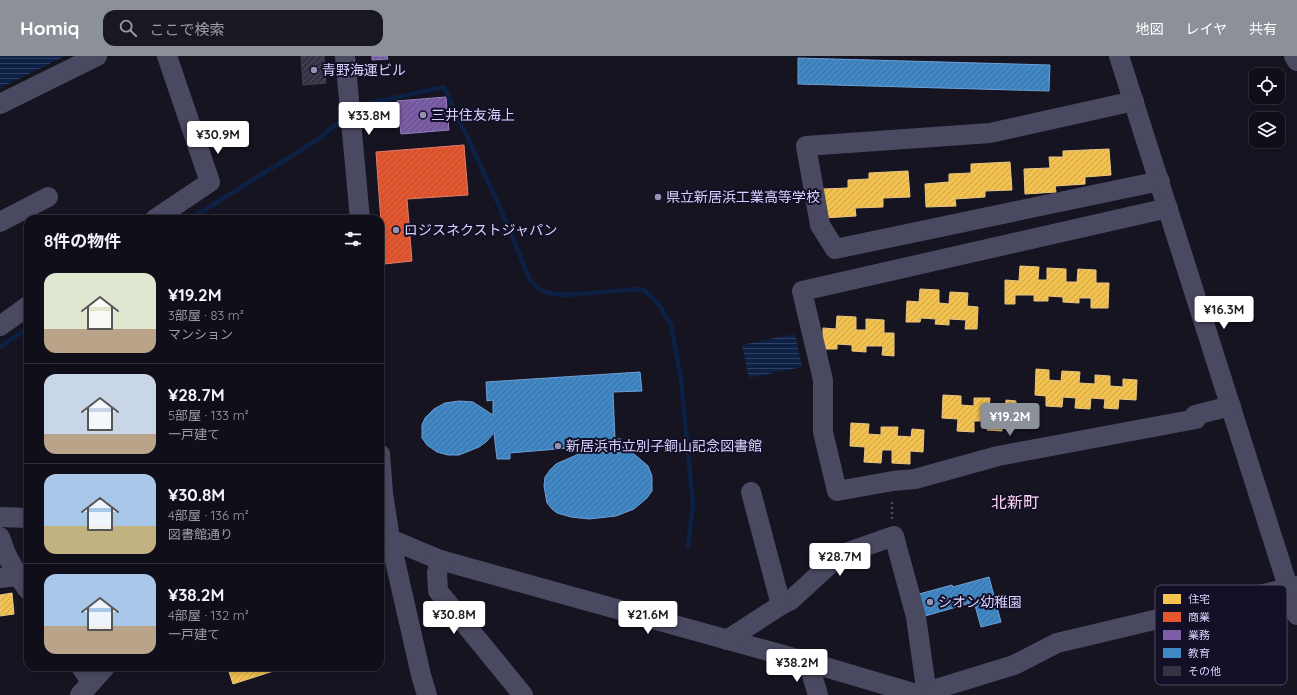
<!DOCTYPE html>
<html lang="ja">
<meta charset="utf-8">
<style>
:root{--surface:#100f19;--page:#191822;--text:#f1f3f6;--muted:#9c9ca2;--line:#302f38;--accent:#8c9099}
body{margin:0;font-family:Quicksand,"Noto Sans JP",sans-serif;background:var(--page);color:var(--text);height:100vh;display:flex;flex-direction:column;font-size:15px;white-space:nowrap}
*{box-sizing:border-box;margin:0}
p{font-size:13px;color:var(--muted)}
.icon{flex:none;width:22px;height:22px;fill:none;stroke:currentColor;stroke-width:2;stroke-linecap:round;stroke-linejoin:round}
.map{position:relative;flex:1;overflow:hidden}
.drawer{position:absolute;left:24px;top:159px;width:360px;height:456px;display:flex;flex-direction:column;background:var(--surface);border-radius:12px;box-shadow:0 2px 6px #0003,0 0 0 1px var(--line)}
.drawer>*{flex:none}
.controls{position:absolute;left:1249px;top:12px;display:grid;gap:8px}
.controls a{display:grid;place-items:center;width:36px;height:36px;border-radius:8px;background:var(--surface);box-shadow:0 2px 6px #0003,0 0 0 1px var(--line);font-size:20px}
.price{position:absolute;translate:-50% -34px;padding:0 9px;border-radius:4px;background:#fff;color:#222;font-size:13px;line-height:26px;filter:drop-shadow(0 1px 2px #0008)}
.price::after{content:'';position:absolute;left:50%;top:24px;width:12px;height:9px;margin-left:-6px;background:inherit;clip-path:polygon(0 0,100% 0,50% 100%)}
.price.on{background:var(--accent);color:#fff}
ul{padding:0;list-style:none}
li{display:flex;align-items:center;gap:12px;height:100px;padding:0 20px}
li+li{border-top:1px solid var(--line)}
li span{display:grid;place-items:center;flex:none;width:112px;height:80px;border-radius:12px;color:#555}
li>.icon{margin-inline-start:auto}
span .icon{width:48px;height:48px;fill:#fffc;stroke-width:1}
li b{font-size:17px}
h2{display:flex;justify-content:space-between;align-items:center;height:48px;padding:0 20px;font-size:17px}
header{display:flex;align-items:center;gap:24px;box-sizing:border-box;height:56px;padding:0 20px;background:var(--accent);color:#fff}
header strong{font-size:19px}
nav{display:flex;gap:22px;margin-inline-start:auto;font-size:14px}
.search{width:280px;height:36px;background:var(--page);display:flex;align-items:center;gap:10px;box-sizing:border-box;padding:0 14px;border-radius:12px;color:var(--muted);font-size:15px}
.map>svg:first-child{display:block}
.water{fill:url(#water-rules)}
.homes{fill:url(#homes-hatch);stroke:#eac783}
.shops{fill:url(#shops-hatch);stroke:#e17c6d}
.offices{fill:url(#offices-hatch);stroke:#9781c1}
.schools{fill:url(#schools-hatch);stroke:#6d9fd6}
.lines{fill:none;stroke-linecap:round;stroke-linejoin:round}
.stream{stroke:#0d2144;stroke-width:4.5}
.building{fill:url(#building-hatch);stroke:#433f54}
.path{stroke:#44505f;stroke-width:2.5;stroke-dasharray:2 3;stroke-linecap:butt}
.minor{stroke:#4a4962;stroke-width:20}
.poi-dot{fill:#9591b1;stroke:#130f26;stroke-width:1.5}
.labels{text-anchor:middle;stroke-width:4;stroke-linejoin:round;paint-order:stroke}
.poi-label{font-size:14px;fill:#d9d4ff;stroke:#130f26;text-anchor:start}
.quarter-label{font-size:16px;fill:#ffd6f0;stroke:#130f26}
.key{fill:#130f26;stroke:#4e4a67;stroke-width:1}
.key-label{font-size:11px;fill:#d9d4ff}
</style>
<header>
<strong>Homiq</strong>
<div class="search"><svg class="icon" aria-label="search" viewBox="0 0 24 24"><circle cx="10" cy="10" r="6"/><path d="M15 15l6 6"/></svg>ここで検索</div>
<nav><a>地図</a><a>レイヤ</a><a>共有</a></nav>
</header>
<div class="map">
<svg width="1297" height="639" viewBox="0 0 1297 639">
<defs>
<pattern id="water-rules" width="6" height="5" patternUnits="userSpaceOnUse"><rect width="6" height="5" fill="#0d2144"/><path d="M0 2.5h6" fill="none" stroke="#304060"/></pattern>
<pattern id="homes-hatch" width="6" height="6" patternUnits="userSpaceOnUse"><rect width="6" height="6" fill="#f2c14e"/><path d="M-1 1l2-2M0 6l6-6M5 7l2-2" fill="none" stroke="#c6a14e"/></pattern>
<pattern id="shops-hatch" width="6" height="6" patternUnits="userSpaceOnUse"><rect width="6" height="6" fill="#e4572e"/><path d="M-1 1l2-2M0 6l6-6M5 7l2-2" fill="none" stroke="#b35037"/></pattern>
<pattern id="offices-hatch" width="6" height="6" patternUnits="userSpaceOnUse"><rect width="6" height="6" fill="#7b5ea7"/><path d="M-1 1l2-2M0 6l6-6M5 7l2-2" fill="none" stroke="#61507e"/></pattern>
<pattern id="schools-hatch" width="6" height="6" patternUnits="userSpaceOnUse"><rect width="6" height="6" fill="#3f88c5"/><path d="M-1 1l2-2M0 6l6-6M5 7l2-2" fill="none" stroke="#406f9b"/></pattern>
<pattern id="building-hatch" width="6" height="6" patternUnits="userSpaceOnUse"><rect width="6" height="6" fill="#343243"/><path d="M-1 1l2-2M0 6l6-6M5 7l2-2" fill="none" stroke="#514f5f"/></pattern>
</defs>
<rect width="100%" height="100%" fill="#161421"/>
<!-- water -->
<g class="water">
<path d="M0,0H65L0,32Z"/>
<path d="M795,278L802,311L749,322L742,289Z"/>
</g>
<!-- homes -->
<g class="homes">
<path d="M1109,93L1111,119L1085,121V128L1055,130L1056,136L1025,138L1024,113L1050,112L1049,101H1063V95Z"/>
<path d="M1010,106L1012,134L985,135V141L955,143L956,150L926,151L925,128L949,126V118L971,117V108Z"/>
<path d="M908,115L910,141L883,142V151L855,152L856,160L824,162L823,133L848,132V124L869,123V117Z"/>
<path d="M1020,210L1039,211L1038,224H1047V212L1066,213V226H1077L1078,213L1096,214V227H1109L1108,252H1091V242H1079V247L1063,246V241L1048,240V245H1034V239H1015V248H1005V224L1019,225Z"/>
<path d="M920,233L939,234V247L949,248L950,236L968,237L967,250L978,251L977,273H965L966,264L949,263V269L935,268L936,263L921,262L920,266H906L907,245L919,246Z"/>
<path d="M837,260L856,261V274H866V263L884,264V277H894V300L882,299L883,290H866V296L852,295V289L837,288V293H823V272L836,273Z"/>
<path d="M1036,313L1049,314V324L1061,325L1062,315L1080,316L1079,327L1095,328V319L1110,320V330L1123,331V323L1137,324L1136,344L1119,343L1118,353L1104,352L1105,343L1091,342L1090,353L1075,352L1076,342L1063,341L1062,351L1046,350V340L1035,339Z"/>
<path d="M943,339L961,340V349L974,350V342H990L989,352L1005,353L1006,344L1016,345L1015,362H1002V375L987,374L988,365H974V376L957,375L958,363L942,362Z"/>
<path d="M851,367L869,368L868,378L881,379V371H898L897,380L911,381L912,373L924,374L923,396L910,395V408L892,407V394H882L881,407L864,406L865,391L850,390Z"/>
<path d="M12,537L14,558L0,560V539Z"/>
<path d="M245,611H286L233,628L229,616Z"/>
</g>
<!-- shops -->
<path class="shops" d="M464,89L468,139L407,143L412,205L384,208L376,96Z"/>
<!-- offices -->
<g class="offices">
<path d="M372,0H387L388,3L372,4Z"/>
<path d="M446,41L449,74L401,78L397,45Z"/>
</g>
<!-- schools -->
<g class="schools">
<path d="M798,2L1050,9L1049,35L798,28Z"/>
<path d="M640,316L642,335L613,336L615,383H621V390L634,398L648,410L652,420V435L647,442L634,453L616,460L589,463L571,461L557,457L552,453L547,447L544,430L545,421L550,414L556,408L581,397L580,391L510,397V403H497L494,377L486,386L479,391L459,399H448L437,396L427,389L422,382V369L425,362L434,353L445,347L459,345L473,346L493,359V344L487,345L486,326Z"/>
<path d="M989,521L1001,566L981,571L974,546L925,560L919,538L952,529L953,531Z"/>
</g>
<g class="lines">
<!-- stream -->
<g class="stream">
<path d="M357,50L444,31L502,156L530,224L538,232L548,237L566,239L641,233L647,236L660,250L671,269L681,323L693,449L688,490"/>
<path d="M190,163L317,84L339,66"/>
<path d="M0,291L28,272"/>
</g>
</g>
<!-- building -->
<path class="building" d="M301,0H324L326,27L303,29Z"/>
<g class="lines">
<!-- path -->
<path class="path" d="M892,463V443"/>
<!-- minor -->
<g class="minor">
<path d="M345,0L360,163"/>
<path d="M1119,0L1297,559"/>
<path d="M1294,0L1297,5"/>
<path d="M1134,45L990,77L806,90L820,169L835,193L1160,125"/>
<path d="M0,48L97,0"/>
<path d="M1168,152L802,235L823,324V376L837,435L893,425L915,423L998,400L1196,363L1195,359L1231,350"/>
<path d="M155,163L210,126L167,0"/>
<path d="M0,166L48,141"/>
<path d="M0,270L28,250"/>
<path d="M380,398L383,437L390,483L421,619L427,639"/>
<path d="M0,461L28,462"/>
<path d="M0,481L6,498L18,520"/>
<path d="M380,481L390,483L440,504L808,606L920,639"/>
<path d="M440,504L437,517L438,535L523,639"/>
<path d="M0,522L18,520L28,534"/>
<path d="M781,549L791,544L840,499L894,480L916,561L927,639"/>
<path d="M727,584L781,549L751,436"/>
<path d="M808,606L818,639"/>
<path d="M81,611L92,626"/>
<path d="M80,639L105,611"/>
<path d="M930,639L939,632L1014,609L1057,587L1297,530"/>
</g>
</g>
<!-- markers -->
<g class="poi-dot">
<circle cx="314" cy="14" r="4"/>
<circle cx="423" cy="59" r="4"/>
<circle cx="658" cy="141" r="4"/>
<circle cx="396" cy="174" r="4"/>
<circle cx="558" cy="390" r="4"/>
<circle cx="930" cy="546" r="4"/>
</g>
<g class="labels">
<!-- poi labels -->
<g class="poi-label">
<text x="322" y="19">青野海運ビル</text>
<text x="431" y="64">三井住友海上</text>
<text x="666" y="146">県立新居浜工業高等学校</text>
<text x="404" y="179">ロジスネクストジャパン</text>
<text x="566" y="395">新居浜市立別子銅山記念図書館</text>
<text x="938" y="551">シオン幼稚園</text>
</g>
<!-- quarter labels -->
<g class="quarter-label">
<text x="1015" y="452">北新町</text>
</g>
</g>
<!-- legend -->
<rect x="1155" y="529" width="132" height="100" rx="6" class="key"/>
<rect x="1163" y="538" width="18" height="10" fill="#f2c14e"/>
<rect x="1163" y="556" width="18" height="10" fill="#e4572e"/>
<rect x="1163" y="574" width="18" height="10" fill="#7b5ea7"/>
<rect x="1163" y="592" width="18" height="10" fill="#3f88c5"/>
<rect x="1163" y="610" width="18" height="10" fill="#343243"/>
<g class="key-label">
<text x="1188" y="547">住宅</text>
<text x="1188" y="565">商業</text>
<text x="1188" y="583">業務</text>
<text x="1188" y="601">教育</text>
<text x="1188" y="619">その他</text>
</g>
</svg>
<div class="controls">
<a><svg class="icon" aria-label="locate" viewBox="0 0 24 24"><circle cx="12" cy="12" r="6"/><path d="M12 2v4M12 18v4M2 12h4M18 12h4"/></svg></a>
<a><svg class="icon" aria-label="layers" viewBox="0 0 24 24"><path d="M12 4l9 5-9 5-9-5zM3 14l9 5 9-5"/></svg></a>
</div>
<b class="price" style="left:369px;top:80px">¥33.8M</b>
<b class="price" style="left:218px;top:99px">¥30.9M</b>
<b class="price" style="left:1224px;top:274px">¥16.3M</b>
<b class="price on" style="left:1010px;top:381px">¥19.2M</b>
<b class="price" style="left:840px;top:521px">¥28.7M</b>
<b class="price" style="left:454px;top:579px">¥30.8M</b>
<b class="price" style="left:648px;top:579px">¥21.6M</b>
<b class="price" style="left:797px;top:627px">¥38.2M</b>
<section class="drawer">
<h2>8件の物件<svg class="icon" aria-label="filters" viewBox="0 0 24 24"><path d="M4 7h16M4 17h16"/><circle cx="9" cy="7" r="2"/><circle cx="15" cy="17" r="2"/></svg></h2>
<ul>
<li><span style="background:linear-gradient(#dfe7d0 70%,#b9a48a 0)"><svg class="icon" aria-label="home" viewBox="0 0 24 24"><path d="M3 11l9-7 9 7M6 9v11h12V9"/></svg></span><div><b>¥19.2M</b><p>3部屋 · 83 m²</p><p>マンション</p></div></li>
<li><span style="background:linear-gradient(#c9d6e8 75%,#b9a48a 0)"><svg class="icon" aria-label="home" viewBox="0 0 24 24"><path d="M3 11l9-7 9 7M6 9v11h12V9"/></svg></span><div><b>¥28.7M</b><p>5部屋 · 133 m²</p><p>一戸建て</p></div></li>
<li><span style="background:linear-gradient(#a9c7e8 65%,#c2b280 0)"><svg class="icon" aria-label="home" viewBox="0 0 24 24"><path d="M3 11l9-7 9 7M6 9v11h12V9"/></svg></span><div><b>¥30.8M</b><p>4部屋 · 136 m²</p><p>図書館通り</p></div></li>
<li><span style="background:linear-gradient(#a9c7e8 65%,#b9a48a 0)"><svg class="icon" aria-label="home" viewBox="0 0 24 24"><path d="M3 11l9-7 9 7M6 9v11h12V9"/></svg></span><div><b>¥38.2M</b><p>4部屋 · 132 m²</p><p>一戸建て</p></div></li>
</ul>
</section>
</div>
